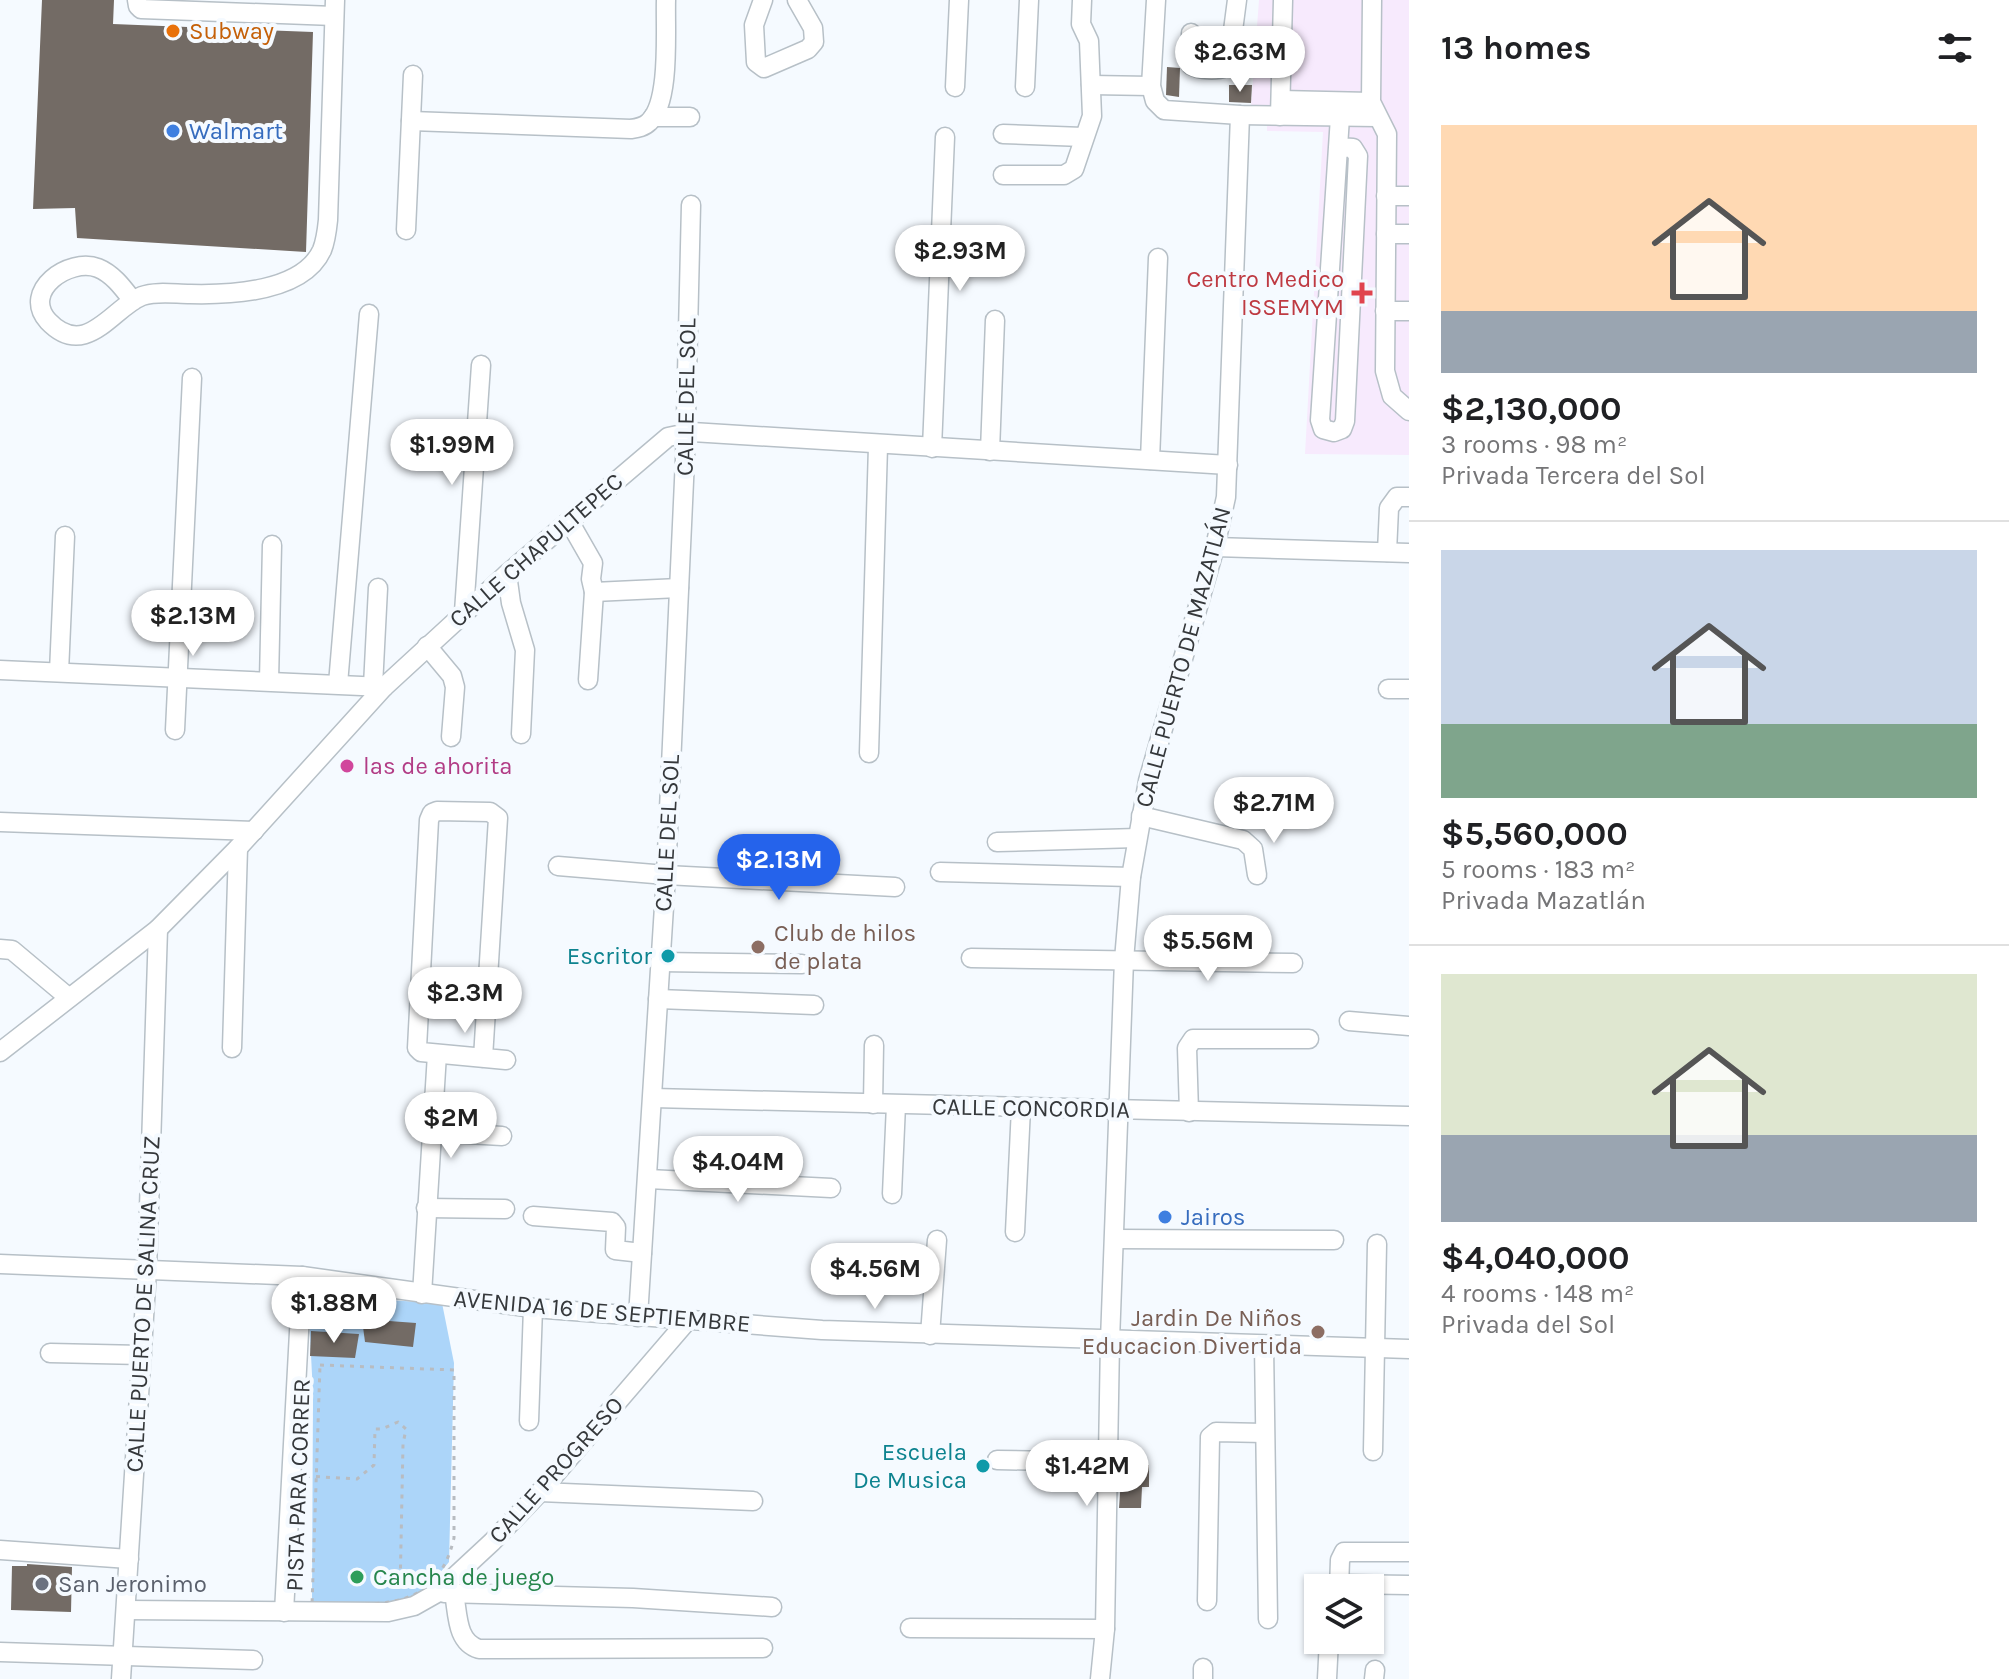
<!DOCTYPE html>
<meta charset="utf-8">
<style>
:root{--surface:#fff;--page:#f6f6f6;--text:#202124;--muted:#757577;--line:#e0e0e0;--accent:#2563eb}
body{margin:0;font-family:Karla,sans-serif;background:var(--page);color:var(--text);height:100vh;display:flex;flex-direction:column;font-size:30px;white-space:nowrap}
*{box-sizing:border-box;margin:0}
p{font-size:26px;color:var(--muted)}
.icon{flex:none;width:44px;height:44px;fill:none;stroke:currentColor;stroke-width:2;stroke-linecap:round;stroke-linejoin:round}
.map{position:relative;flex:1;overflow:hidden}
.panel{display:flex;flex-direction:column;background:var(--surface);width:600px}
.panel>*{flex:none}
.buttons{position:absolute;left:1304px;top:1574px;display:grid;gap:16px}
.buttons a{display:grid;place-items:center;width:80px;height:80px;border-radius:0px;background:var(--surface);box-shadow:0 2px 6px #0004;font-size:40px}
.price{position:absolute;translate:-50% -68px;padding:0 18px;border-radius:28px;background:#fff;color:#222;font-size:26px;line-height:52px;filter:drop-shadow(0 2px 4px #0008)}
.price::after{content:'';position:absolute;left:50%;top:48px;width:24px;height:18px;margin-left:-12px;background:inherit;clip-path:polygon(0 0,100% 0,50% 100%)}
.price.on{background:var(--accent);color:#fff}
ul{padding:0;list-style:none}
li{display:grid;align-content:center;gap:16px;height:424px;padding:0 32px}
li+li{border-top:2px solid var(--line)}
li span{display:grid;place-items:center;height:248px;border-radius:0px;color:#555}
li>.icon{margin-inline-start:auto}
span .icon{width:144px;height:144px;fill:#fffc;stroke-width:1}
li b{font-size:34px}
h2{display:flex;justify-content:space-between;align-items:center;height:96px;padding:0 32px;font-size:34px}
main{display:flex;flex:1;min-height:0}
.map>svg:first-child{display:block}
.medical{fill:#f7eafd}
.green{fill:#acd5f9}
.building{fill:#736b65}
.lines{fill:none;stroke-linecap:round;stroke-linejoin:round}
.minor-casing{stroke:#b7c0c7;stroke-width:21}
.path{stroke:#b8bcc1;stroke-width:3;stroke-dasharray:4 6;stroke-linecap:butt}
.minor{stroke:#fff;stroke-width:18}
.food-dot{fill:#e8710a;stroke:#f5faff;stroke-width:3}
.shop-dot{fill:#3f7fe0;stroke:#f5faff;stroke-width:3}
.health-dot{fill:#e0444e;stroke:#f5faff;stroke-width:3}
.hotel-dot{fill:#d1479c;stroke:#f5faff;stroke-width:3}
.education-dot{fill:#8d6e63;stroke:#f5faff;stroke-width:3}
.culture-dot{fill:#0f9aa8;stroke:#f5faff;stroke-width:3}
.leisure-dot{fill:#2e9e5b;stroke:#f5faff;stroke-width:3}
.worship-dot{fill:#6b7280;stroke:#f5faff;stroke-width:3}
.labels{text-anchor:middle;stroke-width:8;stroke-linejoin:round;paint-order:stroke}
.food-label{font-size:24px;fill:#c56008;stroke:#f5faff;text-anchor:start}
.shop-label{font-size:24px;fill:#366cbe;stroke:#f5faff;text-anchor:start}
.health-label{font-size:24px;fill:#be3a42;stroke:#f5faff;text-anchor:end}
.street-label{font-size:24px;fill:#35383b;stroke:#f5faff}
.hotel-label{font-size:24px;fill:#b23c85;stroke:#f5faff;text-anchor:start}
.education-label{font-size:24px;fill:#785e54;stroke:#f5faff;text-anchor:start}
.culture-label{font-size:24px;fill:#0d838f;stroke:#f5faff;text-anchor:end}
.leisure-label{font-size:24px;fill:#27864d;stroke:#f5faff;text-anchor:start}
.worship-label{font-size:24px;fill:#5b616d;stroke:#f5faff;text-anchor:start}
</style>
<main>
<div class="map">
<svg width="1409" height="1679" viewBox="0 0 1409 1679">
<rect width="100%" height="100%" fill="#f5faff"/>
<!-- medical -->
<path class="medical" d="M1259,0H1409V455L1305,454L1323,132L1267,131V106H1251Z"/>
<!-- green -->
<path class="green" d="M308,1296L442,1303L454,1363L449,1562L427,1588L404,1602L312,1605L313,1394Z"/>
<!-- building -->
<g class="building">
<path d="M42,0H114L113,24L313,32L306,252L77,238L75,208L33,209Z"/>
<path d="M1167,67L1180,68L1179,97L1166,95Z"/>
<path d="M1229,85H1252L1251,103L1229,102Z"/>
<path d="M362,1319L416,1323L413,1347L365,1342Z"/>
<path d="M311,1331L359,1334L355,1358L310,1356Z"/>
<path d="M1122,1465H1149V1487H1142L1141,1508H1119Z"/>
<path d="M27,1564L72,1567L71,1612L11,1610L12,1566H27Z"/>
</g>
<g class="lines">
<!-- minor casing -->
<g class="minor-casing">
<g id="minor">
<path d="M137,0L138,6L141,9L334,16"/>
<path d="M763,0L754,25L756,62L764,68L808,49L814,42L813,28L797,0"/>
<path d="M1156,0L1151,86L1155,101L1164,110L1240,115L1377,117"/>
<path d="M1372,0L1371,102L1387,134L1385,371L1392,396L1409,411"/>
<path d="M1191,33V65C1200,70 1216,71 1226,67L1229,61L1237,0"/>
<path d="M1091,85L1151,86"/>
<path d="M955,87L959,0"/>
<path d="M1025,87L1029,0"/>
<path d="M1281,100L1371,102"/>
<path d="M1280,116L1283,0"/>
<path d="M653,117H690"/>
<path d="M411,121L631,129C638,128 644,127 649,122C671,102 665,29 666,0"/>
<path d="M1003,134L1083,137"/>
<path d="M1338,147L1353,148L1358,156L1345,421L1342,429L1334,432L1323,429L1320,420L1340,117"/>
<path d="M1003,175H1064L1074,169L1092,116L1089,41L1081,24L1082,0"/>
<path d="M1386,196H1409"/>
<path d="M406,230L413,75"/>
<path d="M1386,234H1409"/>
<path d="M133,301C123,288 113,274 98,268C69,257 21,291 48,321C86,361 113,307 142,296C156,291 175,294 190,294C230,295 303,292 322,250C326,240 327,230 328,220L335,0"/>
<path d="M1385,311H1409"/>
<path d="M932,448L945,137"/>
<path d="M990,451L995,320"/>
<path d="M1150,460L1158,258"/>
<path d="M569,521L593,563L591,579L594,592L679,588"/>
<path d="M1215,547L1409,553"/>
<path d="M1387,552L1389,508L1397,497H1409"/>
<path d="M507,574L511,603L525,650L521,734"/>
<path d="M464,612L481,365"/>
<path d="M427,646L452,676L455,687L451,737"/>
<path d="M0,670L384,687"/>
<path d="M59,672L65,536"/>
<path d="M588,680L594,592"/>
<path d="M269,681L272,545"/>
<path d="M338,684L369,314"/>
<path d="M373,686L378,588"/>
<path d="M1388,689H1409"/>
<path d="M175,730L192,378"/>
<path d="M869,753L878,446"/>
<path d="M1141,816L1243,840L1253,849L1257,875"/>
<path d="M0,822L254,831"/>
<path d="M997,842L1137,838"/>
<path d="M558,866L666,875L895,887"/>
<path d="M940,872L1131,877"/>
<path d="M0,949L12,950L68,997"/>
<path d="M971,958L1293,963"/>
<path d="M660,962L802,964"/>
<path d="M658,999L814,1005"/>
<path d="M1349,1021L1409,1026"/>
<path d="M232,1048L238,848"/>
<path d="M0,1052L158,929L238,848L384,687L507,574L668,437L692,432L1228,465"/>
<path d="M483,1058L498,818L490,812L437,811L432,813L429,820L417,1048L421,1052L506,1060"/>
<path d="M653,1098L1409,1116"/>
<path d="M873,1104L874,1045"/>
<path d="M1189,1112L1187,1048L1193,1039H1309"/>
<path d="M432,1132L502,1136"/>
<path d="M648,1179L831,1188"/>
<path d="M892,1194L896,1105"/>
<path d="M426,1208L505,1209"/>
<path d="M533,1216L612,1222L616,1227L615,1250L642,1253"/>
<path d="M1015,1232L1021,1108"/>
<path d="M1115,1239L1334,1240"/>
<path d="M0,1264L302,1276L533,1308L822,1330L1409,1349"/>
<path d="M422,1294L437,1054"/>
<path d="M638,1317L666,875L685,459L691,205"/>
<path d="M930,1335L937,1240"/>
<path d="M1264,1345L1268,1619"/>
<path d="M50,1353L142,1355"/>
<path d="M529,1421L533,1308"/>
<path d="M1373,1451L1377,1244"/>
<path d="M997,1460L1109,1462"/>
<path d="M540,1492L753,1501"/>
<path d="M0,1550L129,1559"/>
<path d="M1340,1584L1409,1585"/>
<path d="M1339,1588L1340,1560L1344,1552H1409"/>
<path d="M444,1593L633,1598L772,1607"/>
<path d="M454,1593C458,1614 456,1642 479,1649L763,1648"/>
<path d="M1207,1601L1210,1437L1216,1432L1264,1433"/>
<path d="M126,1610L388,1612L414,1606L437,1593L492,1542L540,1492L688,1320"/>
<path d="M284,1612L302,1276"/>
<path d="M910,1628L1105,1629"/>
<path d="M0,1652L253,1660"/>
<path d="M1203,1668V1679"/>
<path d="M121,1679L147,1270L158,929"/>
<path d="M1100,1679L1105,1629L1110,1341L1124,960L1131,877L1148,781L1215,547L1226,497L1240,115"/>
<path d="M1327,1679L1329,1640"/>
<path d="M1374,1679L1375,1670"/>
</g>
</g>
<!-- path -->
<g class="path">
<path d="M320,1365L454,1370V1538C436,1615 376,1603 312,1605Z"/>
<path d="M306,1476L357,1479L374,1465L375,1429H382L398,1422L406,1429L403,1444L400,1593"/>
</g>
<!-- minor -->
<use href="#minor" class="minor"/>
</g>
<!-- markers -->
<circle class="food-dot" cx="173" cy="31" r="8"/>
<g class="shop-dot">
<circle cx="173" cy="131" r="8"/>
<circle cx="1165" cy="1217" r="8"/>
</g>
<path class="health-dot" d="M1358 281h8v8h8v8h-8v8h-8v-8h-8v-8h8z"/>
<circle class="hotel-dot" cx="347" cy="766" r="8"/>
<g class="education-dot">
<circle cx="758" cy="947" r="8"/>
<circle cx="1318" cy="1332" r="8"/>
</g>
<g class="culture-dot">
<circle cx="668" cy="956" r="8"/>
<circle cx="983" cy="1466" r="8"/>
</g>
<circle class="leisure-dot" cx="357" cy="1577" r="8"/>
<circle class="worship-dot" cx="42" cy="1584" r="8"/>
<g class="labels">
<!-- food labels -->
<g class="food-label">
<text x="189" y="39">Subway</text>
</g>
<!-- shop labels -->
<g class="shop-label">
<text x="189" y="139">Walmart</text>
<text x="1181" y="1225">Jairos</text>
</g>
<!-- health labels -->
<g class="health-label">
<text x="1344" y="287">Centro Medico<tspan x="1344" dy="28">ISSEMYM</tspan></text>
</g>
<!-- street labels -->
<g class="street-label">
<text transform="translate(686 397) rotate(-89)" y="8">CALLE DEL SOL</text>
<text transform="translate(536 550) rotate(-41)" y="8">CALLE CHAPULTEPEC</text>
<text transform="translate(1183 657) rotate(-75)" y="8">CALLE PUERTO DE MAZATLÁN</text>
<text transform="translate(667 833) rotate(-87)" y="8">CALLE DEL SOL</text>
<text transform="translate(1031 1108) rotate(1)" y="8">CALLE CONCORDIA</text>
<text transform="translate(143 1304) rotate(-87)" y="8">CALLE PUERTO DE SALINA CRUZ</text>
<text transform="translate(602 1311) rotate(5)" y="8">AVENIDA 16 DE SEPTIEMBRE</text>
<text transform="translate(556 1470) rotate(-48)" y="8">CALLE PROGRESO</text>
<text transform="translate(298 1485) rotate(-88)" y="8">PISTA PARA CORRER</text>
</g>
<!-- hotel labels -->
<g class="hotel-label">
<text x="363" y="774">las de ahorita</text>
</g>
<!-- education labels -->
<g class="education-label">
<text x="774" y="941">Club de hilos<tspan x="774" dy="28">de plata</tspan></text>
<text x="1302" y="1326" text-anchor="end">Jardin De Niños<tspan x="1302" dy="28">Educacion Divertida</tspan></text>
</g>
<!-- culture labels -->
<g class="culture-label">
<text x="652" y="964">Escritor</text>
<text x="967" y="1460">Escuela<tspan x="967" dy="28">De Musica</tspan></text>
</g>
<!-- leisure labels -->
<g class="leisure-label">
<text x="373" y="1585">Cancha de juego</text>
</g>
<!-- worship labels -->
<g class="worship-label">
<text x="58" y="1592">San Jeronimo</text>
</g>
</g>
</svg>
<div class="buttons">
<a><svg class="icon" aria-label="layers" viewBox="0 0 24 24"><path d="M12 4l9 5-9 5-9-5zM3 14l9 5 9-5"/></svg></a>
</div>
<b class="price" style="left:1240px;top:94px">$2.63M</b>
<b class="price" style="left:960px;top:293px">$2.93M</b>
<b class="price" style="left:452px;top:487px">$1.99M</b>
<b class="price" style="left:193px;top:658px">$2.13M</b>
<b class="price" style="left:1274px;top:845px">$2.71M</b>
<b class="price on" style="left:779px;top:902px">$2.13M</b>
<b class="price" style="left:1208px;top:983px">$5.56M</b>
<b class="price" style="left:465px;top:1035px">$2.3M</b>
<b class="price" style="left:451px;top:1160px">$2M</b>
<b class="price" style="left:738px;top:1204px">$4.04M</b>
<b class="price" style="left:875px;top:1311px">$4.56M</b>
<b class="price" style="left:334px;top:1345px">$1.88M</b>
<b class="price" style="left:1087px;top:1508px">$1.42M</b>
</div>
<section class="panel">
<h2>13 homes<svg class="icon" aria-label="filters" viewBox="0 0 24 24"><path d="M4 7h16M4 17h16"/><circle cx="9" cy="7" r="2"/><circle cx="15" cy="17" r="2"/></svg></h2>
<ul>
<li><span style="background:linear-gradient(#ffd9b3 75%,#9aa5b1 0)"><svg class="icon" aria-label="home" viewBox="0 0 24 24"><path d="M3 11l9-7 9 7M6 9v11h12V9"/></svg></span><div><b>$2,130,000</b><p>3 rooms · 98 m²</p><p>Privada Tercera del Sol</p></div></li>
<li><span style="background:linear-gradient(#c9d6e8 70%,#7fa58c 0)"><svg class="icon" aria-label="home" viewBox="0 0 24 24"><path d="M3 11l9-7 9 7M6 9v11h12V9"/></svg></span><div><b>$5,560,000</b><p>5 rooms · 183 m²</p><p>Privada Mazatlán</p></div></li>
<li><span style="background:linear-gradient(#dfe7d0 65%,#9aa5b1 0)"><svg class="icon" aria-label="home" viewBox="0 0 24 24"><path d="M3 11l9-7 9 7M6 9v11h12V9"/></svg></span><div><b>$4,040,000</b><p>4 rooms · 148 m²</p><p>Privada del Sol</p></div></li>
</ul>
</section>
</main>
